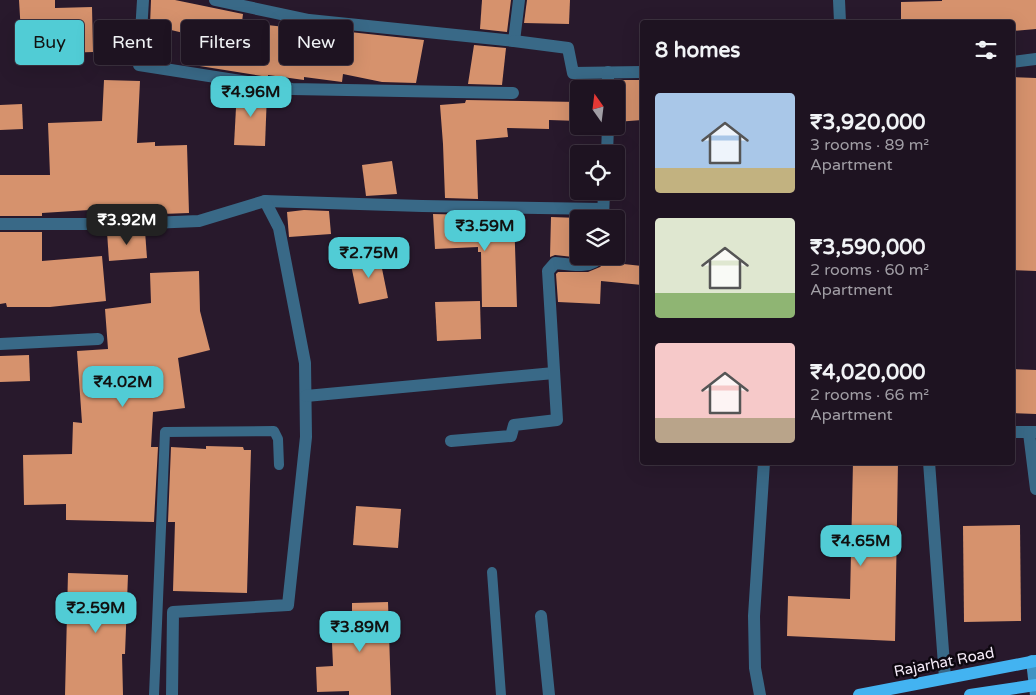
<!DOCTYPE html>
<meta charset="utf-8">
<style>
:root{--surface:#1e1321;--page:#261c2a;--text:#f1f3f6;--muted:#a19ea5;--line:#3c323f;--accent:#51ccd5}
body{margin:0;font-family:"Varela Round",sans-serif;background:var(--page);color:var(--text);height:100vh;display:flex;flex-direction:column;font-size:19px;white-space:nowrap}
*{box-sizing:border-box;margin:0}
p{font-size:16px;color:var(--muted)}
.icon{flex:none;width:28px;height:28px;fill:none;stroke:currentColor;stroke-width:2;stroke-linecap:round;stroke-linejoin:round}
.map{position:relative;flex:1;overflow:hidden}
.details{position:absolute;left:640px;top:20px;width:375px;height:445px;display:flex;flex-direction:column;background:var(--surface);border-radius:5px;box-shadow:0 5px 20px #0002,0 0 0 1px var(--line)}
.details>*{flex:none}
.banner{position:absolute;left:15px;top:20px;width:475px;height:45px;display:flex;gap:10px}
.needle{width:32px;rotate:346deg}
.controls{position:absolute;left:570px;top:80px;display:grid;gap:10px}
.controls a{display:grid;place-items:center;width:55px;height:55px;border-radius:5px;background:var(--surface);box-shadow:0 5px 20px #0002,0 0 0 1px var(--line);font-size:25px}
.price{position:absolute;translate:-50% -42px;padding:0 11px;border-radius:10px;background:var(--accent);color:#111;font-size:16px;line-height:32px;filter:drop-shadow(0 1px 2px #0008)}
.price::after{content:'';position:absolute;left:50%;top:30px;width:15px;height:11px;margin-left:-8px;background:inherit;clip-path:polygon(0 0,100% 0,50% 100%)}
.price.current{background:#222;color:#fff}
ul{padding:0;list-style:none}
li{display:flex;align-items:center;gap:15px;height:125px;padding:0 15px}
li span{display:grid;place-items:center;flex:none;width:140px;height:100px;border-radius:5px;color:#555}
li>.icon{margin-inline-start:auto}
span .icon{width:60px;height:60px;fill:#fffc;stroke-width:1}
li b{font-size:21px}
h2{display:flex;justify-content:space-between;align-items:center;height:60px;padding:0 15px;font-size:21px}
.chip{padding:0 18px;border-radius:5px;background:var(--surface);box-shadow:0 5px 20px #0002,0 0 0 1px var(--line);font-size:18px;line-height:45px}
.chip.current{background:var(--accent);color:#111}
.map>svg:first-child{display:block}
.building{fill:#d6926d}
.lines{fill:none;stroke-linecap:round;stroke-linejoin:round}
.lane{stroke:#396987;stroke-width:10}
.street{stroke:#396987;stroke-width:12}
.secondary{stroke:#4093c3;stroke-width:12}
.primary{stroke:#43b3f1;stroke-width:12}
.labels{text-anchor:middle;stroke-width:5;stroke-linejoin:round;paint-order:stroke}
.street-label{font-size:15px;fill:#f5ebf8;stroke:#0d070f}
</style>
<div class="map">
<svg width="1036" height="695" viewBox="0 0 1036 695">
<rect width="100%" height="100%" fill="#28192c"/>
<!-- building -->
<g class="building">
<path d="M19,0H55V8L92,7L93,52L64,53L63,47L22,50Z"/>
<path d="M151,0H175L243,14L242,22L285,27V25L424,40L416,83L382,82L343,74L342,82L304,77V80L268,75V77L187,64L192,35L150,25Z"/>
<path d="M482,0H511L507,32L480,29Z"/>
<path d="M527,0H570L569,24L524,23Z"/>
<path d="M942,0H1036V29L1012,31V22H901V2L942,1Z"/>
<path d="M474,45L506,48L502,85L468,84Z"/>
<path d="M1012,77L1036,78V271L1012,270Z"/>
<path d="M104,80L140,81L137,143L155,142V146L187,145L189,213L106,216L105,209L42,213V216H0V175H50L48,123L102,121Z"/>
<path d="M616,80H642V120L616,122Z"/>
<path d="M237,89L267,93L265,146L234,145Z"/>
<path d="M466,100L579,102V121L549,120V129L507,128L508,137L476,140L478,199L445,198L443,144L440,105L465,103Z"/>
<path d="M22,104L23,129L0,130V105Z"/>
<path d="M392,161L397,194L366,196L362,165Z"/>
<path d="M304,210L329,211L331,234L289,237L287,212Z"/>
<path d="M433,214L514,216L517,307H482L481,252H478V247L435,249Z"/>
<path d="M551,217L579,218V256H586L573,257L555,255L550,257Z"/>
<path d="M145,231L147,258L109,261L107,232Z"/>
<path d="M0,232H42V261L102,256L106,301L50,307H7L6,303L0,304Z"/>
<path d="M379,254L388,298L359,304L350,260Z"/>
<path d="M605,262L642,266V285L601,281L600,304L558,302L556,274L558,272H588L600,267Z"/>
<path d="M199,271L200,311L210,350L178,358L185,408L153,412L151,447H158L154,522L66,520V504L24,505L23,455L72,454L73,422L82,423L77,351L108,349L105,309L151,303L150,273Z"/>
<path d="M480,301L481,339L437,341L435,302Z"/>
<path d="M29,355L30,381L0,382V356Z"/>
<path d="M1012,369L1036,370V414L1012,413Z"/>
<path d="M206,446L243,447L244,450H251L247,593L173,591L175,522H168L171,447L206,449Z"/>
<path d="M853,462H898L895,641L787,636L788,596L850,599Z"/>
<path d="M356,506L401,509L398,548L353,545Z"/>
<path d="M1020,525L1021,621L964,622L963,526Z"/>
<path d="M68,573L128,575L125,654H122L123,695H65Z"/>
<path d="M388,602L391,695H349V691L317,692L316,667L333,666L331,621L352,620V603Z"/>
</g>
<g class="lines">
<!-- lane -->
<g class="lane">
<path d="M492,572L501,695"/>
<path d="M154,695L165,432L274,431L278,439L279,465"/>
</g>
<!-- street -->
<g class="street">
<path d="M143,0L139,65L292,89L513,93"/>
<path d="M215,0L309,20L514,41L519,0"/>
<path d="M839,0L840,22"/>
<path d="M514,41L568,48L573,73L642,72"/>
<path d="M1012,62L1036,59"/>
<path d="M608,89V72"/>
<path d="M607,154L608,126"/>
<path d="M265,201L422,206L603,209"/>
<path d="M603,219L604,191"/>
<path d="M0,224H125L199,221L265,201L279,228L305,363L306,437L288,605L173,612L172,695"/>
<path d="M0,344L98,339"/>
<path d="M306,396L554,373"/>
<path d="M1012,432H1035"/>
<path d="M1029,433L1036,489"/>
<path d="M451,441L511,436L514,425L557,420L548,271L555,263C568,264 592,270 600,256"/>
<path d="M929,462L945,678"/>
<path d="M541,616L549,695"/>
<path d="M760,695L755,668L754,616L764,462"/>
</g>
<!-- secondary -->
<path class="secondary" d="M1032,661L1036,695"/>
<!-- primary -->
<g class="primary">
<path d="M859,695L1036,661"/>
<path d="M970,695L1036,685"/>
</g>
</g>
<g class="labels">
<!-- street labels -->
<g class="street-label">
<text transform="translate(944 662) rotate(-11)" y="5">Rajarhat Road</text>
</g>
</g>
</svg>
<div class="controls">
<a><svg class="needle" viewBox="-14 -14 28 28"><path d="M0-13l5 13h-10z" fill="#e53935"/><path d="M0 13l5-13h-10z" fill="#a19ea5"/></svg></a>
<a><svg class="icon" aria-label="locate" viewBox="0 0 24 24"><circle cx="12" cy="12" r="6"/><path d="M12 2v4M12 18v4M2 12h4M18 12h4"/></svg></a>
<a><svg class="icon" aria-label="layers" viewBox="0 0 24 24"><path d="M12 4l9 5-9 5-9-5zM3 14l9 5 9-5"/></svg></a>
</div>
<b class="price" style="left:251px;top:118px">₹4.96M</b>
<b class="price current" style="left:127px;top:246px">₹3.92M</b>
<b class="price" style="left:485px;top:252px">₹3.59M</b>
<b class="price" style="left:369px;top:279px">₹2.75M</b>
<b class="price" style="left:123px;top:408px">₹4.02M</b>
<b class="price" style="left:861px;top:567px">₹4.65M</b>
<b class="price" style="left:96px;top:634px">₹2.59M</b>
<b class="price" style="left:360px;top:653px">₹3.89M</b>
<div class="banner">
<a class="chip current">Buy</a>
<a class="chip">Rent</a>
<a class="chip">Filters</a>
<a class="chip">New</a>
</div>
<section class="details">
<h2>8 homes<svg class="icon" aria-label="filters" viewBox="0 0 24 24"><path d="M4 7h16M4 17h16"/><circle cx="9" cy="7" r="2"/><circle cx="15" cy="17" r="2"/></svg></h2>
<ul>
<li><span style="background:linear-gradient(#a9c7e8 75%,#c2b280 0)"><svg class="icon" aria-label="home" viewBox="0 0 24 24"><path d="M3 11l9-7 9 7M6 9v11h12V9"/></svg></span><div><b>₹3,920,000</b><p>3 rooms · 89 m²</p><p>Apartment</p></div></li>
<li><span style="background:linear-gradient(#dfe7d0 75%,#8fb573 0)"><svg class="icon" aria-label="home" viewBox="0 0 24 24"><path d="M3 11l9-7 9 7M6 9v11h12V9"/></svg></span><div><b>₹3,590,000</b><p>2 rooms · 60 m²</p><p>Apartment</p></div></li>
<li><span style="background:linear-gradient(#f6c9c9 75%,#b9a48a 0)"><svg class="icon" aria-label="home" viewBox="0 0 24 24"><path d="M3 11l9-7 9 7M6 9v11h12V9"/></svg></span><div><b>₹4,020,000</b><p>2 rooms · 66 m²</p><p>Apartment</p></div></li>
</ul>
</section>
</div>
